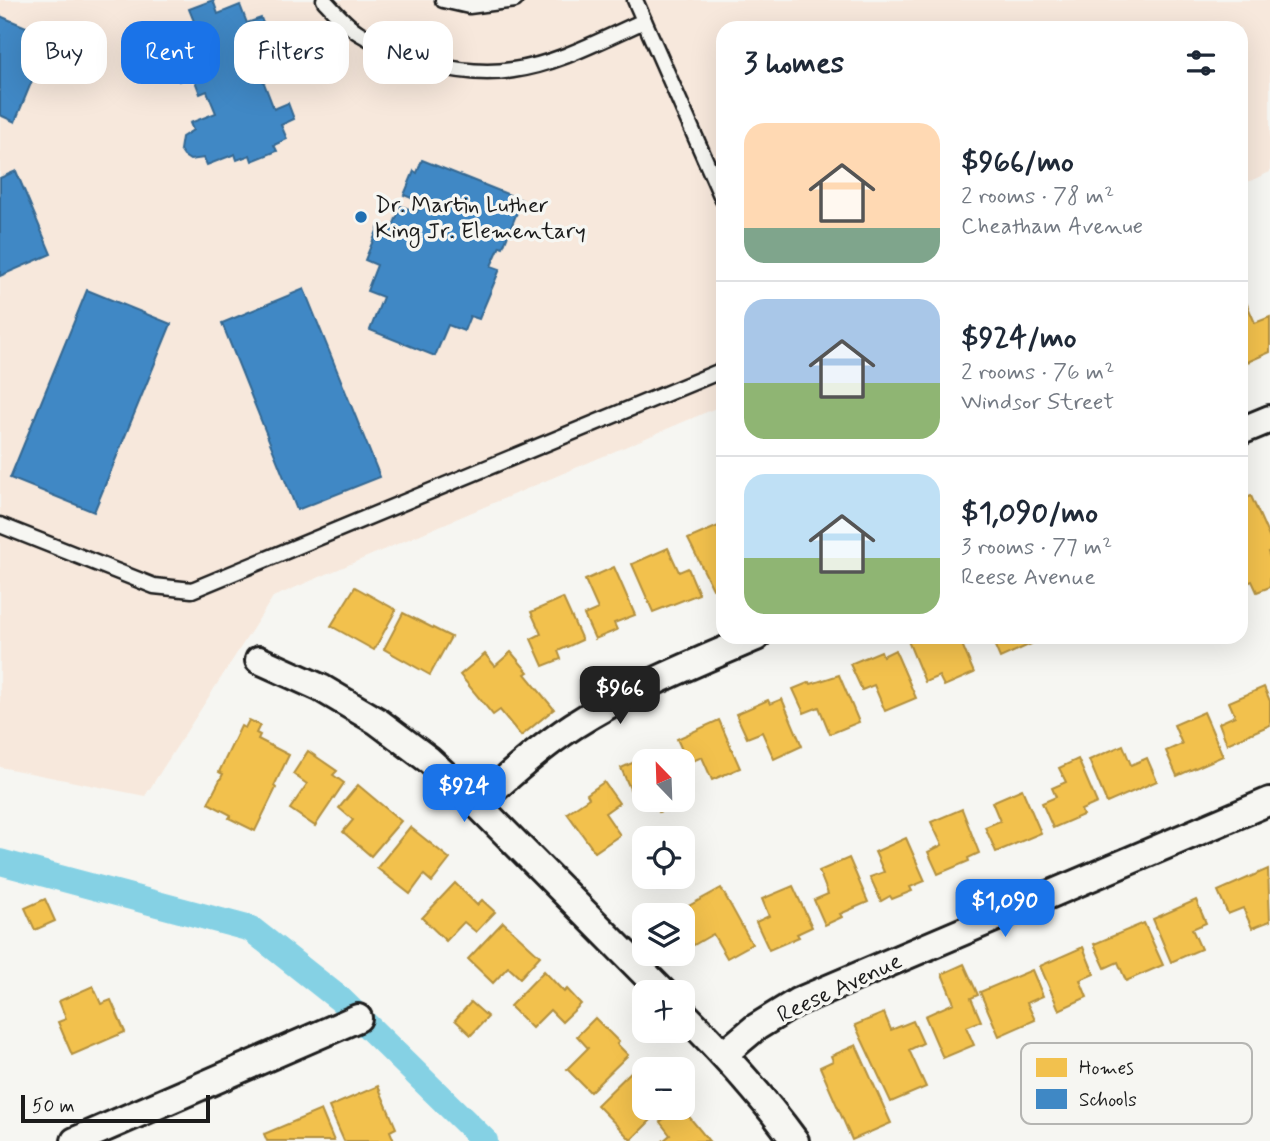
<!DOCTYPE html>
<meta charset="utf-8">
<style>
:root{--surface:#fff;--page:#f6f6f7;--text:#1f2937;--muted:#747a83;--line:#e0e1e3;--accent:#1a73e8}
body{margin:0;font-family:Mynerve,sans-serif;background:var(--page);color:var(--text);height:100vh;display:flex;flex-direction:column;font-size:26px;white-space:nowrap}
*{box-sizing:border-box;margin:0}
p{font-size:23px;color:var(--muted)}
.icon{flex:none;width:38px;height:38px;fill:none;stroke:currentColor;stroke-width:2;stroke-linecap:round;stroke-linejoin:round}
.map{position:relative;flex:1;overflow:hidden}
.details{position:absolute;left:716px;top:21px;width:532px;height:623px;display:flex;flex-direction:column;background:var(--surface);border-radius:21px;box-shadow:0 7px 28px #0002}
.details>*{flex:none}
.banner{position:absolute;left:21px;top:21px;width:590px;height:63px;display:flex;gap:14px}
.needle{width:46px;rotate:337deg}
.controls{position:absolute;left:632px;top:749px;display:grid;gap:14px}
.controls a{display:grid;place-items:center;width:63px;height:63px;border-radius:14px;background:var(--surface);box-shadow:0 7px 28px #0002;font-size:35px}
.scale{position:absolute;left:21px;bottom:18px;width:189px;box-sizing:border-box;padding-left:7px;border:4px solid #1c1c1c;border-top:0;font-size:19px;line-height:24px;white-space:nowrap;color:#1c1c1c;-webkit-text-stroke:5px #f6f6f2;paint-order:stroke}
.price{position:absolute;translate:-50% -60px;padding:0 16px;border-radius:14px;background:var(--accent);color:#fff;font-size:23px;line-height:46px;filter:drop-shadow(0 2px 4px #0008)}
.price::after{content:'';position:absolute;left:50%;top:42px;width:21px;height:16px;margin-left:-10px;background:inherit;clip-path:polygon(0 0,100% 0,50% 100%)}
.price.active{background:#222;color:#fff}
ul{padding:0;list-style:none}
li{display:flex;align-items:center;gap:21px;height:175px;padding:0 28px}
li+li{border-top:2px solid var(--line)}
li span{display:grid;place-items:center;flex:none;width:196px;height:140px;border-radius:21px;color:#555}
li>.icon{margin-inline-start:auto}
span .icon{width:84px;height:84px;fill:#fffc;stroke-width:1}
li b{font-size:30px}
h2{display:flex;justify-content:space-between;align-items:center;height:84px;padding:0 28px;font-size:30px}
.chip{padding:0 24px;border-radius:21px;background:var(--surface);box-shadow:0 7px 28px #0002;font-size:24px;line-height:63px}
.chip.active{background:var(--accent);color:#fff}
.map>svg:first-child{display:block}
.built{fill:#f7e8dc}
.homes{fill:#f2c14e;stroke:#b2903f;stroke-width:2}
.schools{fill:#3f88c5;stroke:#346892;stroke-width:2}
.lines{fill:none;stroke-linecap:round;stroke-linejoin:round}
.canal{stroke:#85d1e4;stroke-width:26}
.service-casing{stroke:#1c1c1c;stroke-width:19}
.minor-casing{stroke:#1c1c1c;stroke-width:32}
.service{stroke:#f6f6f2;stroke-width:14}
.minor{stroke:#f6f6f2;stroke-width:26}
.poi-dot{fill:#1f6fb2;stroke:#f6f6f2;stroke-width:2.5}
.labels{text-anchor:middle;stroke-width:7;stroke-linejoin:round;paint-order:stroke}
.poi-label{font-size:23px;fill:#1c1c1c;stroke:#f6f6f2;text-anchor:start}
.street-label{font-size:23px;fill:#1c1c1c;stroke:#f6f6f2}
.key{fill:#f6f6f2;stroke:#b5b5b2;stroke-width:2}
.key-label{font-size:19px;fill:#1c1c1c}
</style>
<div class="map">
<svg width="1270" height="1141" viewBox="0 0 1270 1141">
<rect width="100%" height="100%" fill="#f6f6f2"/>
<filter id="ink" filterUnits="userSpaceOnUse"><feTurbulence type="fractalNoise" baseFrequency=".0143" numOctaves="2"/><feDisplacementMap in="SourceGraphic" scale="14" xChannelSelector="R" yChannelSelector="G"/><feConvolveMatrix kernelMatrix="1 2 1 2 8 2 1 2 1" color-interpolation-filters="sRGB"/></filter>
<g filter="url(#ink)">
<!-- built -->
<path class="built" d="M0,0H1270V172L1241,185V28H723V405L273,597L145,796L0,767Z"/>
<!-- homes -->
<g class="homes">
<path d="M1242,293L1255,323L1270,317V352L1241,365Z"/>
<path d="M1251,496L1270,539V551L1268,552L1270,558V587L1257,592L1252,581L1243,585L1241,581V500Z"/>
<path d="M723,524V585L713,589L688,539Z"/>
<path d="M668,548L679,572L688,568L699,594L653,612L632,564Z"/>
<path d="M614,567L635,615L614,623L617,630L595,639L584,615L598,609L585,580Z"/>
<path d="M355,587L396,610L374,650L331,626Z"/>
<path d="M563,598L582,640L558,651L561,659L543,666L531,639L541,634L531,612Z"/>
<path d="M403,613L451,637L430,675L384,649Z"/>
<path d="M917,637H959L974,673L944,686L939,676L925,682L908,641Z"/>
<path d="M991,637H1027L1031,644L1000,658Z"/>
<path d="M895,650L916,698L885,711L874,685L862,690L850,664L881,651L883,656Z"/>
<path d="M511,652L528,672L525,674L554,709L521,736L500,710L493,715L460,675L485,654L495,666Z"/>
<path d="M839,675L859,722L830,734L819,707L804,713L793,689L810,682L811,684Z"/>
<path d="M1264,687L1270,701V725L1227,744L1219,723L1235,716L1229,702Z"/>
<path d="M782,699L802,746L774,759L762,732L747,738L736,714L768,700L770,704Z"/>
<path d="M1204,712L1223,756L1177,776L1166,751L1182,744L1174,725Z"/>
<path d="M249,720L260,725L256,733L260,735L258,739L289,755L274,786L276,788L255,831L229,818L231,815L208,803L223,774L219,772L241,726L245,728Z"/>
<path d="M719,720L740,768L712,780L702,757L688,763L677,739Z"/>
<path d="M1123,745L1131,765L1147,758L1157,781L1107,803L1089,760Z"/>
<path d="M308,751L337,771L333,775L344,783L315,826L290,809L307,784L293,774Z"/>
<path d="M664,754L667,761H644V786L631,791L621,768L650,755L652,759Z"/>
<path d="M1078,759L1097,803L1081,810L1083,815L1053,828L1042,803L1056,797L1052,788L1066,782L1059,768Z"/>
<path d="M604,782L619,803L605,813L620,835L595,852L567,813L589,798L587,794Z"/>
<path d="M358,785L401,821L371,856L343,832L353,820L339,808Z"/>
<path d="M1022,789L1041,833L996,852L985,827L1000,821L992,802Z"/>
<path d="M682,796L685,801L659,812L654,800H682Z"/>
<path d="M962,809L979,853L968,858L969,861L938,874L928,852L942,845L931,822Z"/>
<path d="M410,827L450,859L432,882L424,875L410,894L377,868Z"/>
<path d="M906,838L925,881L910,887L912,891L892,899L890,896L881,901L870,877L884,872L875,852Z"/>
<path d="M849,858L868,902L840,914L842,917L825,925L814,900L828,894L819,871Z"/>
<path d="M1268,869L1270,921L1252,928L1243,908L1228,914L1218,891Z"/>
<path d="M455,883L477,905L482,900L495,912L476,932L464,922L446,941L422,918Z"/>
<path d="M793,886L812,927L797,934L799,937L769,950L756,922L769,916L762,899Z"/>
<path d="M721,888L752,944L727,958L713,934L694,945L682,925V915L676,913Z"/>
<path d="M45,899L55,921L35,930L25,908Z"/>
<path d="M1196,900L1206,923L1192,929L1201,949L1171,962L1153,919Z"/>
<path d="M503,922L540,956L520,978L508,967L493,983L468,959Z"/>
<path d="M1144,923L1163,965L1126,981L1118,962L1105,968L1094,944Z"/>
<path d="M1083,947L1094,974L1080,980L1087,997L1059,1010L1040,966Z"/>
<path d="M964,964L978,995L971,998L981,1021L966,1027L974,1045L943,1058L925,1016L954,1003L942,974Z"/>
<path d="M1032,970L1043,996L1027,1003L1035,1020L999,1036L980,992Z"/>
<path d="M544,971L564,992L567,989L581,1004L562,1022L550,1010L532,1028L510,1006Z"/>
<path d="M93,986L101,1004L111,1000L125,1032L72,1055L58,1022L66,1019L59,1001Z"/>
<path d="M471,1002L488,1017L471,1035L455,1020Z"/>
<path d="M884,1013L891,1030L913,1021L923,1043L909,1050L926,1087L891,1102L855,1025Z"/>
<path d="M595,1018L619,1042L617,1044L628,1055L590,1092L567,1069L588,1048L577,1036Z"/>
<path d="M856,1045L891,1123L852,1140L820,1067L833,1061L831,1056Z"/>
<path d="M641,1062L648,1069H644V1096L641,1098L644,1101V1108H651L657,1114L631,1140L597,1105Z"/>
<path d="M378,1086L396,1128L390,1131L394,1141H344L329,1107Z"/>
<path d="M677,1108H682L709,1141H663L670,1135L660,1122Z"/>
<path d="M321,1110L334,1141H267L264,1134Z"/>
</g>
<!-- schools -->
<g class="schools">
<path d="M213,0L218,14L240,5L247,23L261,18L271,43L259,48L267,66L259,70L274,109L288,103L294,119L281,125L287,139L274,145L277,151L252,161L250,155L237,160L235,154L207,165L204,158L190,160L184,156L180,150L182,137L193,130L190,123L216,113L207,91L200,94L193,76L179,81L169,57L181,52L174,33L195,24L189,9Z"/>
<path d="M0,16L50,37L15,122L0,115Z"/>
<path d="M422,160L522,200L503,247L500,246L491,266L500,269L479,319L470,316L464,331L448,325L435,356L370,330L383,297L367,291L377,265L365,260L379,226L391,231L401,206L417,212L421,202L404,195L414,171L417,173Z"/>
<path d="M16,171L51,254L0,276V178Z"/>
<path d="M304,289L380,477L297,510L222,323Z"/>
<path d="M87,290L171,324L94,512L10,478Z"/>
</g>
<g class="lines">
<!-- canal -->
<path class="canal" d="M0,862L251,929L341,1000L485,1141"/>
<!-- service casing -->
<g class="service-casing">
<g id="service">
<path d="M324,0C334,11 346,25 359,33C402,60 462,78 513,70C558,64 603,39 644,21"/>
<path d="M443,0L469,6L515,0"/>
<path d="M635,0L723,200"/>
<path d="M0,525L154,586L192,590L723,370"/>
</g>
</g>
<!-- minor casing -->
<g class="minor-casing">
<g id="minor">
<path d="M1241,431L1270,419"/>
<path d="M259,660L321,688L377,721L429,760L477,804L663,992"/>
<path d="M477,804C508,777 538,749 573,726C630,689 693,664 756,637"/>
<path d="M682,1012C723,1053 761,1094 795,1141"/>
<path d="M724,1054L755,1028L797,1002L1270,801"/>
<path d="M75,1141L358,1018"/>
</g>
</g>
<!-- service -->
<use href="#service" class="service"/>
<!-- minor -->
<use href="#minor" class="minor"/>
</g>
</g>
<!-- markers -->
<circle class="poi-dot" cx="361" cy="217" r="7"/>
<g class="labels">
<!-- poi labels -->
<g class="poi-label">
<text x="375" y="212">Dr. Martin Luther<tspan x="375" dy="26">King Jr. Elementary</tspan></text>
</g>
<!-- street labels -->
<g class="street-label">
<text transform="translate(839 987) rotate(-25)" y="8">Reese Avenue</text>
</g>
</g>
<!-- legend -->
<rect x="1021" y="1043" width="231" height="81" rx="10" class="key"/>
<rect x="1036" y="1058" width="31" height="19" fill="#f2c14e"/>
<rect x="1036" y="1089" width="31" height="20" fill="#3f88c5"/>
<g class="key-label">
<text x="1079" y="1074">Homes</text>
<text x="1079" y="1106">Schools</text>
</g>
</svg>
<div class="controls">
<a><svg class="needle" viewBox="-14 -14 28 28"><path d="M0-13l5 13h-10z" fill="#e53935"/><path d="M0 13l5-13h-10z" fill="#747a83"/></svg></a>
<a><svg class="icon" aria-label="locate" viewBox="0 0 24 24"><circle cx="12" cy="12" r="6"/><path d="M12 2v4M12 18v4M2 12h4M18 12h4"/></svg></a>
<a><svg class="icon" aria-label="layers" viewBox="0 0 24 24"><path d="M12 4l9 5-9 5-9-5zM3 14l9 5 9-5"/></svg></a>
<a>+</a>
<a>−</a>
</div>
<div class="scale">50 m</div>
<b class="price active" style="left:620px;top:726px">$966</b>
<b class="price" style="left:464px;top:824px">$924</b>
<b class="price" style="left:1005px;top:939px">$1,090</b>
<div class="banner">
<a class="chip">Buy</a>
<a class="chip active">Rent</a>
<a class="chip">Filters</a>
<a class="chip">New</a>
</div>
<section class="details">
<h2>3 homes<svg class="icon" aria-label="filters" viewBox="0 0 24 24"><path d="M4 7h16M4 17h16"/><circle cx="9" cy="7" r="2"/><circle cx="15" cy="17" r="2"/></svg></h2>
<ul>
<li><span style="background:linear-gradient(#ffd9b3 75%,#7fa58c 0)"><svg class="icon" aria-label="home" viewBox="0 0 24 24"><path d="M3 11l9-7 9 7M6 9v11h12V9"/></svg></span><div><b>$966/mo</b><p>2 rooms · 78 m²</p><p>Cheatham Avenue</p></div></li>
<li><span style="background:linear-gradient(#a9c7e8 60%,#8fb573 0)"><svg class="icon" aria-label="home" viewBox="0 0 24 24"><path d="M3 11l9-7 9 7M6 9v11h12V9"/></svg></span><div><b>$924/mo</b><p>2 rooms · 76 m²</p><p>Windsor Street</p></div></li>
<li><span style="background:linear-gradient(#bfe0f5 60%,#8fb573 0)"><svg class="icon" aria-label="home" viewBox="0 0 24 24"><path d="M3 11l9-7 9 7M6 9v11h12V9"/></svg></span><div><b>$1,090/mo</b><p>3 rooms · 77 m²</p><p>Reese Avenue</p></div></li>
</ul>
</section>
</div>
